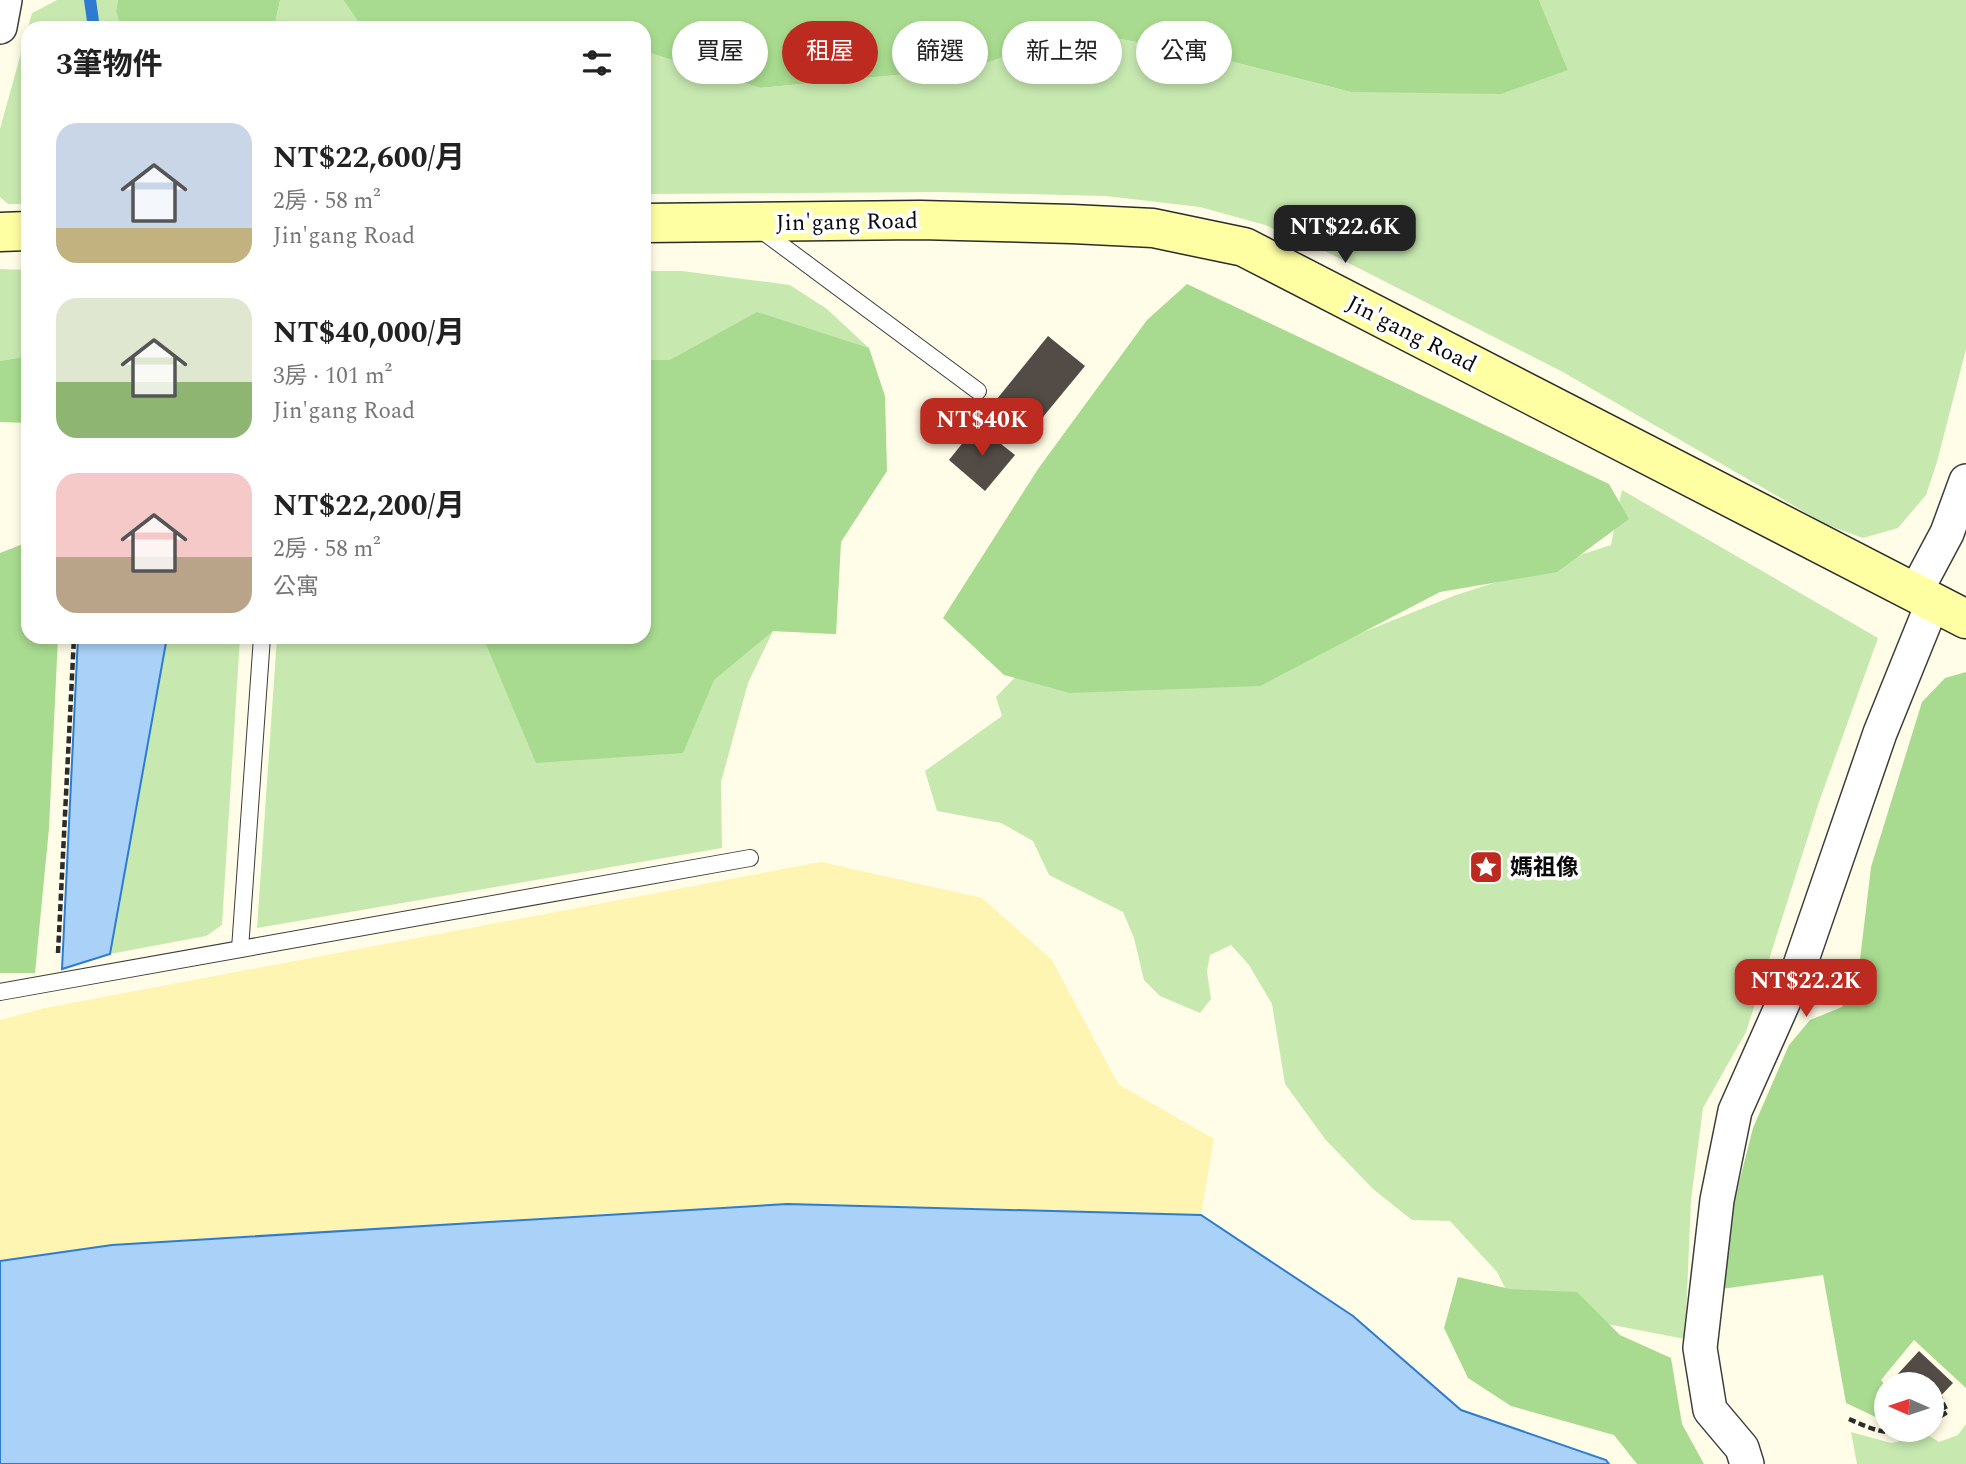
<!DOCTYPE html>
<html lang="zh-TW">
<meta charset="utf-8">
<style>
:root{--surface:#fff;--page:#f2f2f2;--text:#222;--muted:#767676;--accent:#bd2a1f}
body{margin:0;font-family:Spectral,"Noto Sans TC",serif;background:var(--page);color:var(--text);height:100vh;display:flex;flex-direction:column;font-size:26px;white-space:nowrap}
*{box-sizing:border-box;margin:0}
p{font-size:23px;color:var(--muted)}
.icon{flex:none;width:38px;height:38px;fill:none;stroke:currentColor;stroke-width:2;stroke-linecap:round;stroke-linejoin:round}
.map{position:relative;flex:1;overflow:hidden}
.sheet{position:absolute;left:21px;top:21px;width:630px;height:623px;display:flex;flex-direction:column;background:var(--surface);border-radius:21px;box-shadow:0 4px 10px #0003}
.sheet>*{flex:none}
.guide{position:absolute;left:672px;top:21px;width:665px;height:63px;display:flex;gap:14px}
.needle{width:46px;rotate:273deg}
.fabs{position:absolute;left:1874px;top:1372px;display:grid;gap:14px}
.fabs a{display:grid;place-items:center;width:70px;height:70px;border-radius:50%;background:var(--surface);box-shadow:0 4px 10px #0003;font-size:35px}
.price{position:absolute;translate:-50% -60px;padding:0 16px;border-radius:14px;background:var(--accent);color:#fff;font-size:23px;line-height:46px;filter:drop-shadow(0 2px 4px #0008)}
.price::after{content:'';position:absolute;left:50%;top:42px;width:21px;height:16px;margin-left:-10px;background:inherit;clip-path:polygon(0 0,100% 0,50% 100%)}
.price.active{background:#222;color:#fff}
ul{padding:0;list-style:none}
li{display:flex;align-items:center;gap:21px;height:175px;padding:0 35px}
li span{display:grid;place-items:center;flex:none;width:196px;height:140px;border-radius:21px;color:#555}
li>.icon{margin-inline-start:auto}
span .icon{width:84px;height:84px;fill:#fffc;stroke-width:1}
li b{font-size:30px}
h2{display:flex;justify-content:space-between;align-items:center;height:84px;padding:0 35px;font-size:30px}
.pill{padding:0 24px;border-radius:32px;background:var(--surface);box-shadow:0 4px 10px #0003;font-size:24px;line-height:63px}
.pill.active{background:var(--accent);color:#fff}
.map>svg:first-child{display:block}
.green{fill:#c7e9b0}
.forest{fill:#a8db8f}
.sand{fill:#fdf5b1}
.water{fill:#aad1f8;stroke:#2e7cd1;stroke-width:2}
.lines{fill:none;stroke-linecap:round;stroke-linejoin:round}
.stream{stroke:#2e7cd1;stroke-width:12}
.building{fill:#534c46}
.service-casing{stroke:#3d3d3d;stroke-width:18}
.minor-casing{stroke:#3d3d3d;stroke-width:36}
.secondary-casing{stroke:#2c2c2c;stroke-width:41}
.path{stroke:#2c2c2c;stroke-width:4.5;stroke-dasharray:7 3.5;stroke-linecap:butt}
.service{stroke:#fff;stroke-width:16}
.minor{stroke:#fff;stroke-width:33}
.secondary{stroke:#feffa2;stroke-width:38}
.labels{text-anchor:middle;stroke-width:7;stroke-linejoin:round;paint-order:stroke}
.street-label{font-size:23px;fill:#0a0a0a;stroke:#fff}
.poi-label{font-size:23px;font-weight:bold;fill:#0a0a0a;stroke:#fff;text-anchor:start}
</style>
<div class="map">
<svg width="1966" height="1464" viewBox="0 0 1966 1464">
<rect width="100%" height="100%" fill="#fffde7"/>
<!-- green -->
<g class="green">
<path d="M57,0H118L116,11L121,28H28V204H8L0,197V129L32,13Z"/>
<path d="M280,0H343L363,28H274Z"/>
<path d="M1539,0H1966V349L1937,462L1926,495L1898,528L1863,538L1827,525L1561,371L1323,250L1265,225L1200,207L1106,196L940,192L644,194V51L760,88L971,68L1080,31L1218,58L1351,92L1568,70Z"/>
<path d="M0,269L28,270V356L0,361Z"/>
<path d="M644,271H682L790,285L827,309L869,348L841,398L836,634L773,631L748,683L721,782L722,848L257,928L277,637H644Z"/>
<path d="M1622,490L1878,638L1818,805L1746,1032L1703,1108L1691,1200L1685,1339L1514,1306L1497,1272L1450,1221L1412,1220L1373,1189L1325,1139L1285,1084L1272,1004L1249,965L1231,945L1210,955L1207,971L1211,999L1200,1013L1160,996L1144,980L1134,938L1123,912L1049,875L1033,841L1001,823L937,811L925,771L1002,716L996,697L1023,669L1274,668L1456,595L1611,545Z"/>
<path d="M167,637H240L222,925L206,936L110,954Z"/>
<path d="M1966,1424V1464H1857L1851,1432L1891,1443L1928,1435L1939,1442L1958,1435Z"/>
</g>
<!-- forest -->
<g class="forest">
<path d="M118,0H280L274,28H121L116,11Z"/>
<path d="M343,0H1539L1568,70L1501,94L1351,92L1218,58L1080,31L971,68L760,88L644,51V28H363Z"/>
<path d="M1187,284L1609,484L1629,519L1557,572L1440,592L1260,686L1070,693L1004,675L943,618L1038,469L1147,320Z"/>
<path d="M757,312L869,348L885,396L887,471L841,542L836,634L773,631L714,680L683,753L536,763L483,637H644V360H670Z"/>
<path d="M28,356V423L0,422V361Z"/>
<path d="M28,542V637H58L49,828L35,973H0V553Z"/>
<path d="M1966,672V1388L1914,1340L1881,1380L1886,1387V1418L1880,1419L1846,1403L1823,1275L1721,1289L1730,1218L1753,1128L1789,1045L1810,1020L1842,1007L1859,968L1871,867L1922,702L1945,678Z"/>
<path d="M1458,1277L1510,1289L1577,1292L1620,1335L1671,1358L1682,1424L1704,1464H1637L1614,1435L1511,1406L1468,1378L1444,1328Z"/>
</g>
<!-- sand -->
<path class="sand" d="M821,862L982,898L1052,960L1118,1084L1214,1139L1201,1215L1283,1270L0,1349V1020L45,1008Z"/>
<!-- water -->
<g class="water">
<path d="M78,637H167L110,954L62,969Z"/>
<path d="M787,1204L1201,1215L1353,1316L1461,1410L1606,1460L1609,1464H0V1261L112,1245Z"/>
</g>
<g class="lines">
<!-- stream -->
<path class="stream" d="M90,0L94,28"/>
</g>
<!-- building -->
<g class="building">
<path d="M1048,336L1085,366L1024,440L988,410Z"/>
<path d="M977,425L1015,455L985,491L949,460Z"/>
<path d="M1919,1351L1953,1383L1932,1405V1384H1905L1896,1376Z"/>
</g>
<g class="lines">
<!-- service casing -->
<g class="service-casing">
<g id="service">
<path d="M761,230L978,391"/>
<path d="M240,949L262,637"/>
<path d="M0,992L750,858"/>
</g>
</g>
<!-- minor casing -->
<g class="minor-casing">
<g id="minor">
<path d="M0,27L5,0"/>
<path d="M1915,593L1947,533L1966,481"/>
<path d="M1747,1464L1742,1448L1710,1410L1700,1348L1717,1200L1735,1111L1800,965L1880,733L1933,602"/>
</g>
</g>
<!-- secondary casing -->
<g class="secondary-casing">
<g id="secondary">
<path d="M644,223L920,220L1072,224L1153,228L1244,247L1966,619"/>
<path d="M0,232L28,231"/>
</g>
</g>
<!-- path -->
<g class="path">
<path d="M58,953L74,637"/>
<path d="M1849,1419C1872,1429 1885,1436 1911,1430"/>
<path d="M1932,1422L1947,1412L1940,1397"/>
</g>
<!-- service -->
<use href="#service" class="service"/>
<!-- minor -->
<use href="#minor" class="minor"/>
<!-- secondary -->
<use href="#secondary" class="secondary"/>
</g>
<!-- icons -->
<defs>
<g id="sight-square" transform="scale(1.75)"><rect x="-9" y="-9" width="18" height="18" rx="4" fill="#bd2a1f" stroke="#fff"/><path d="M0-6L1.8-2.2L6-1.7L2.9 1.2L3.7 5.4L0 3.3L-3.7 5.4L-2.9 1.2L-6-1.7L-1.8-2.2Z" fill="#fff"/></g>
</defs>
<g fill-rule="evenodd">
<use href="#sight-square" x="1486" y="867"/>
</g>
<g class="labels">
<!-- street labels -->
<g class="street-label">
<text transform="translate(847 221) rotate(-1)" y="8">Jin'gang Road</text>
<text transform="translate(1412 333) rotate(27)" y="8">Jin'gang Road</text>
</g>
<!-- poi labels -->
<g class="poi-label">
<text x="1510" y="875">媽祖像</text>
</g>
</g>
</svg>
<div class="fabs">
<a><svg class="needle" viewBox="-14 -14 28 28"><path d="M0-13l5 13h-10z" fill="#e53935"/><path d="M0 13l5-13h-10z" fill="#767676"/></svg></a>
</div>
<b class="price active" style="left:1345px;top:265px">NT$22.6K</b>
<b class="price" style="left:982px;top:458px">NT$40K</b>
<b class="price" style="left:1806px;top:1019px">NT$22.2K</b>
<div class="guide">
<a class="pill">買屋</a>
<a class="pill active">租屋</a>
<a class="pill">篩選</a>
<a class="pill">新上架</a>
<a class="pill">公寓</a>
</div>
<section class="sheet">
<h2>3筆物件<svg class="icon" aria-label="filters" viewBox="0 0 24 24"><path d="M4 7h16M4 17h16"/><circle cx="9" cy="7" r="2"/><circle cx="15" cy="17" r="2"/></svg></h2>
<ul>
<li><span style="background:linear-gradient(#c9d6e8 75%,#c2b280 0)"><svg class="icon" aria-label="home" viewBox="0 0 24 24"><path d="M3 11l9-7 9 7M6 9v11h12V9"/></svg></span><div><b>NT$22,600/月</b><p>2房 · 58 m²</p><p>Jin'gang Road</p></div></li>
<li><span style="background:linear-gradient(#dfe7d0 60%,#8fb573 0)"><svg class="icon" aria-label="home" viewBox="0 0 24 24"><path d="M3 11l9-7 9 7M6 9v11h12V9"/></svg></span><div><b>NT$40,000/月</b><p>3房 · 101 m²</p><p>Jin'gang Road</p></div></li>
<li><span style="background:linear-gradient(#f6c9c9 60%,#b9a48a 0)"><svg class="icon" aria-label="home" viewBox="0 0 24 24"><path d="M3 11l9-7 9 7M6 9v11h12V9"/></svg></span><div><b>NT$22,200/月</b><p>2房 · 58 m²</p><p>公寓</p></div></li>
</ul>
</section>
</div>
